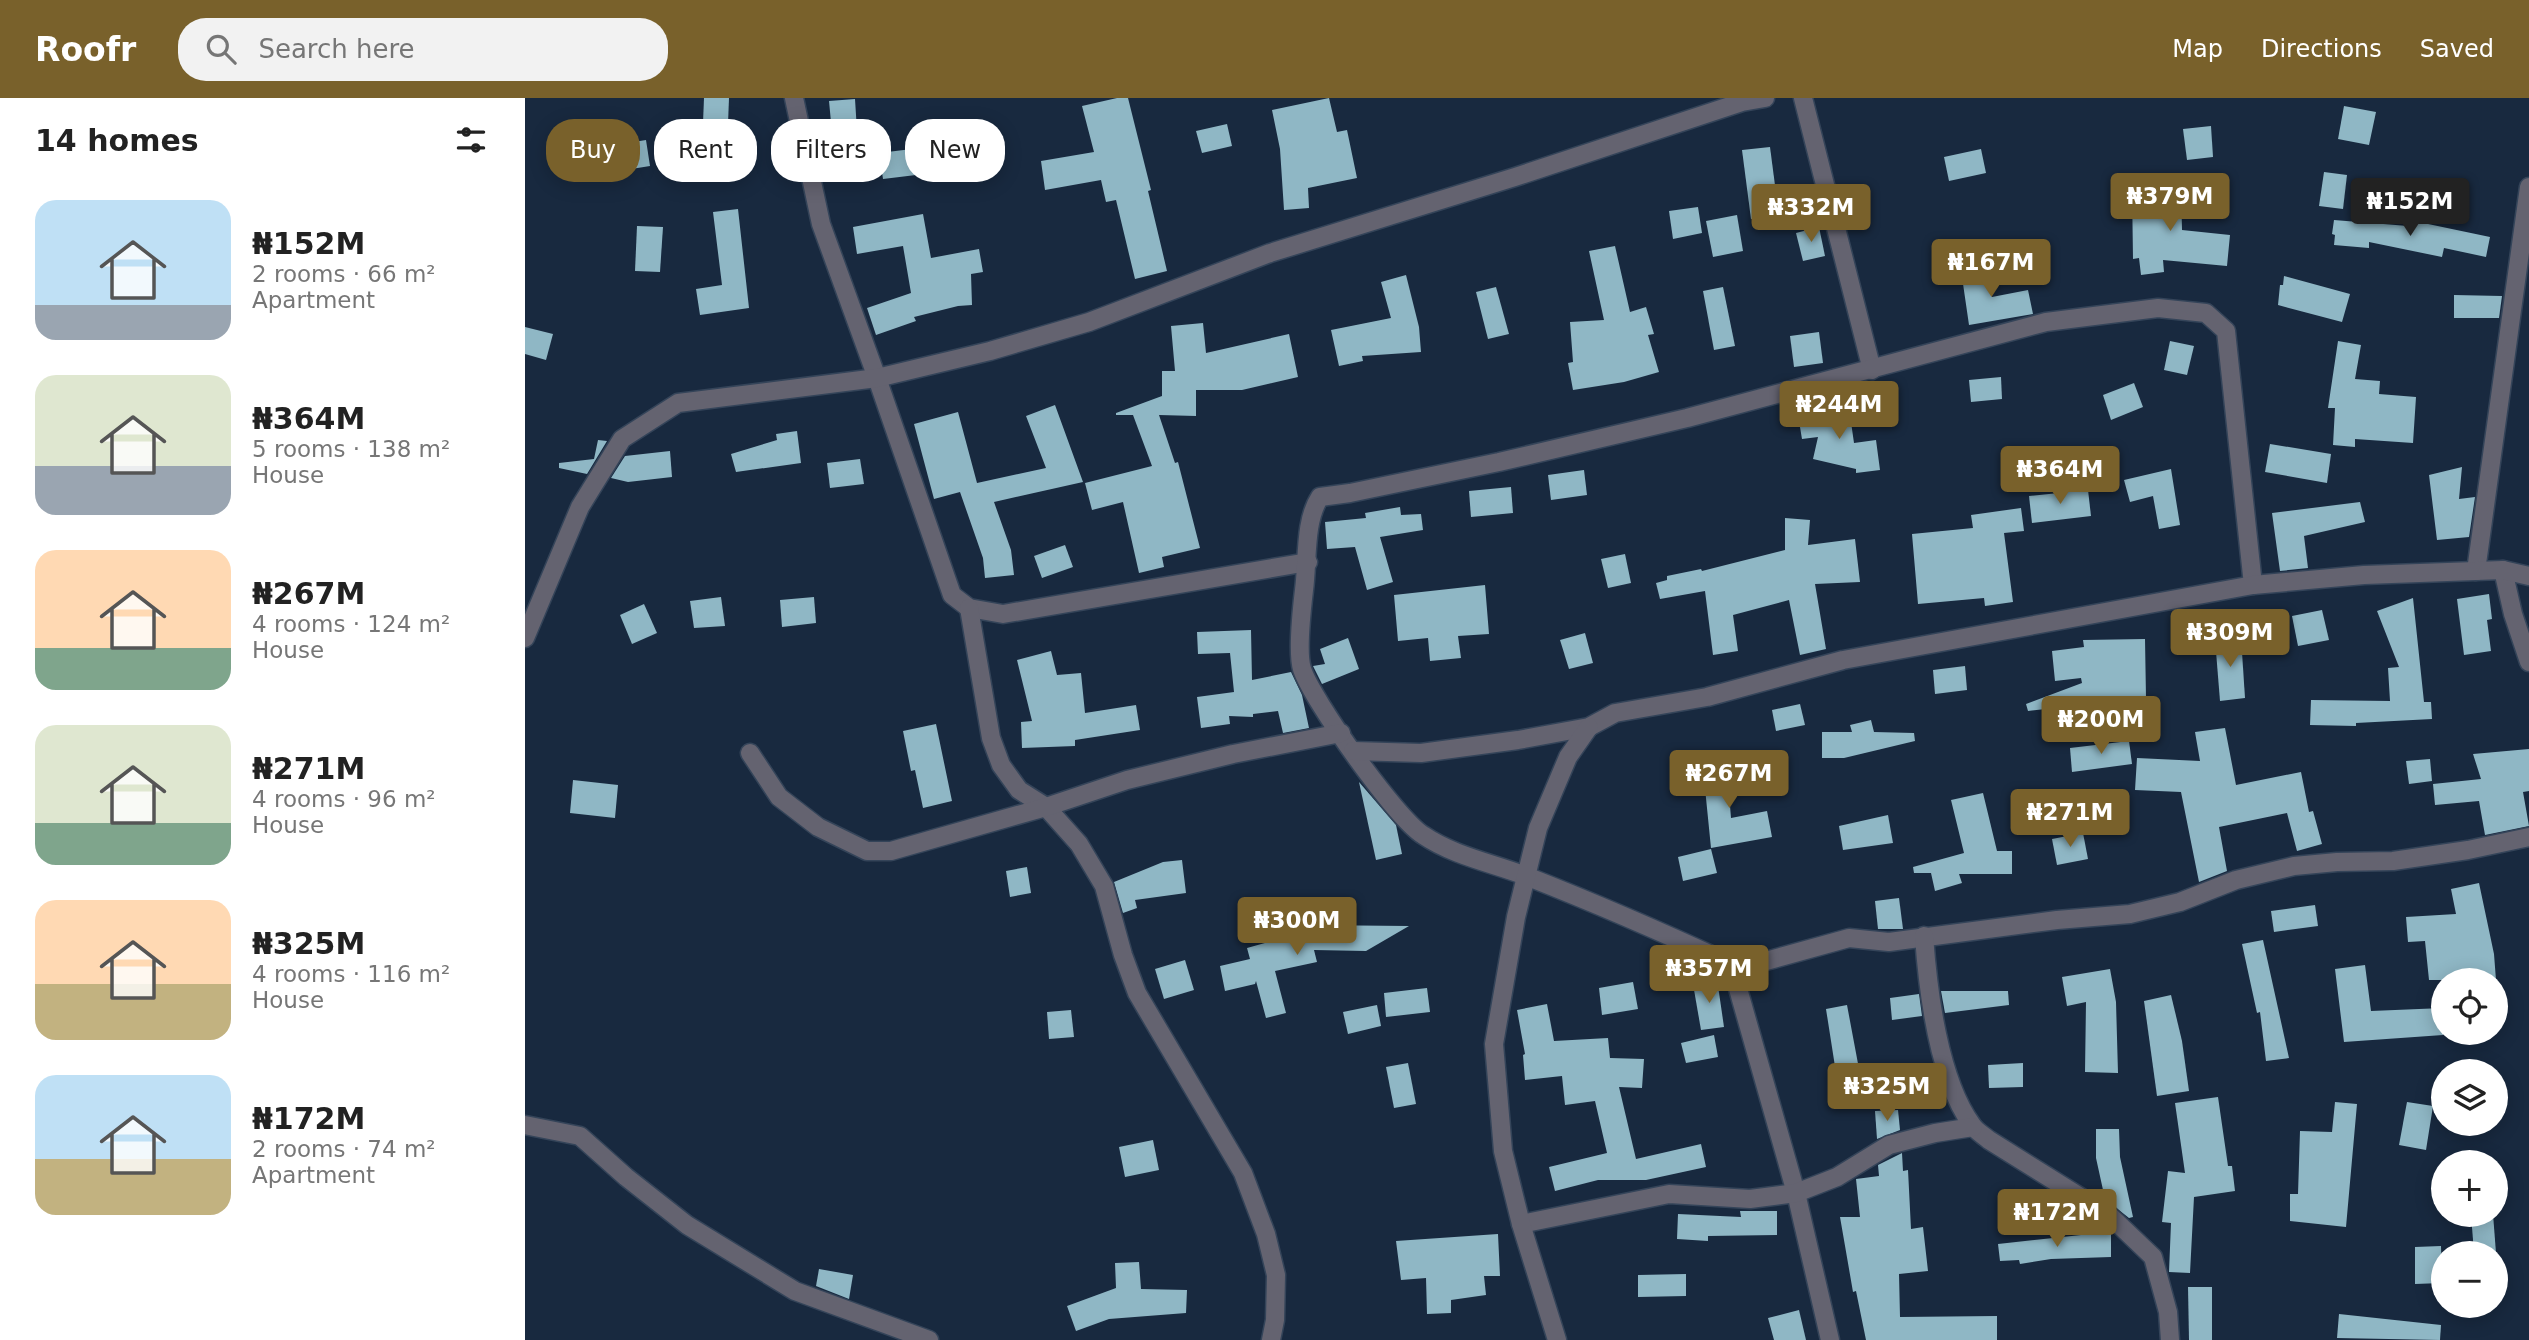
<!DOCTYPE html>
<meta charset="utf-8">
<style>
:root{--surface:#fff;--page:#f2f2f2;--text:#222;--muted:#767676;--accent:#79612b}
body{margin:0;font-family:"DejaVu Sans",sans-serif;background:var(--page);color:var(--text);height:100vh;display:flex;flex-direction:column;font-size:26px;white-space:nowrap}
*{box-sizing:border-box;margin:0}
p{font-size:23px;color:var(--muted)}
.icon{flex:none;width:38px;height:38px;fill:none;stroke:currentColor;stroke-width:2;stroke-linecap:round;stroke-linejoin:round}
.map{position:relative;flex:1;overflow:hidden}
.panel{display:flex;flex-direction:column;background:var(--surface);width:525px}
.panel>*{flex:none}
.top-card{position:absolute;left:21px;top:21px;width:665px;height:63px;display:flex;gap:14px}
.buttons{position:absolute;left:1906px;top:870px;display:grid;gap:14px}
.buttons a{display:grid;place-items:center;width:77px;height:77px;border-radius:50%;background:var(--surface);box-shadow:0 4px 18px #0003;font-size:35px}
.price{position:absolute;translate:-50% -60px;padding:0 16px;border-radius:7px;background:var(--accent);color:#fff;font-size:23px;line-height:46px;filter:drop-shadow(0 2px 4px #0008)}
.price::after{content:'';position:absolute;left:50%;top:42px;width:21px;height:16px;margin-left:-10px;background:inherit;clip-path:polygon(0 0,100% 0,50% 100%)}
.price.current{background:#222;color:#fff}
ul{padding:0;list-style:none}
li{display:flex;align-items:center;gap:21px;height:175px;padding:0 35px}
li span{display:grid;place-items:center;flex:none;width:196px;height:140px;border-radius:21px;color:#555}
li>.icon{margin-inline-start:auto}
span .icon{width:84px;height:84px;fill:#fffc;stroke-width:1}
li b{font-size:30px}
h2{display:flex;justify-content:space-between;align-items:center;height:84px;padding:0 35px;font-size:30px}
.pill{padding:0 24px;border-radius:28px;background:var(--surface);box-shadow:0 4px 18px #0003;font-size:24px;line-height:63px}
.pill.current{background:var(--accent);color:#fff}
header{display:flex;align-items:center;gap:42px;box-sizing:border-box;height:98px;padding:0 35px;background:var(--accent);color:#fff}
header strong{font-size:33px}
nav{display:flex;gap:38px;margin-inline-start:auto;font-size:24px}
.search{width:490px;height:63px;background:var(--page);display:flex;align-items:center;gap:18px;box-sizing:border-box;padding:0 24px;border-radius:28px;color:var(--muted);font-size:26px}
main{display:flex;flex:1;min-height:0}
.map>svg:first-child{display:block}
.building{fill:#8fb7c5}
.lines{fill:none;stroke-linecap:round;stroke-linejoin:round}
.minor-casing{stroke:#344459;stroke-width:21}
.minor{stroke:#646370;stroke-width:18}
</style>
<header>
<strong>Roofr</strong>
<div class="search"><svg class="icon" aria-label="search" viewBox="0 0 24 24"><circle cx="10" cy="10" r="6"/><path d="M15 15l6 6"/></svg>Search here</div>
<nav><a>Map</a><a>Directions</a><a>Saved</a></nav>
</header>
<main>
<section class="panel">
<h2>14 homes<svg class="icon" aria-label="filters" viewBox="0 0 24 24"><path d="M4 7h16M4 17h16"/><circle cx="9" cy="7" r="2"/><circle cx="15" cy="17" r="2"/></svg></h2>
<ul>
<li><span style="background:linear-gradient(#bfe0f5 75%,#9aa5b1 0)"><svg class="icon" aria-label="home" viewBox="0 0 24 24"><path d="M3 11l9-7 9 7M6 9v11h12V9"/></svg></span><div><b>₦152M</b><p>2 rooms · 66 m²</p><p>Apartment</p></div></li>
<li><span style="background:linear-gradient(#dfe7d0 65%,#9aa5b1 0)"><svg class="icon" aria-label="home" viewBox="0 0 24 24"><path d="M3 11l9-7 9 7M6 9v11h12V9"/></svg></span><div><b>₦364M</b><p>5 rooms · 138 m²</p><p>House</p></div></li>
<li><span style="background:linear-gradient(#ffd9b3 70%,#7fa58c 0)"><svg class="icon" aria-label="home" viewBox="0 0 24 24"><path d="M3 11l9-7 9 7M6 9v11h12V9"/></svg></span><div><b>₦267M</b><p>4 rooms · 124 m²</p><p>House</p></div></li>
<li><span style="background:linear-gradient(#dfe7d0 70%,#7fa58c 0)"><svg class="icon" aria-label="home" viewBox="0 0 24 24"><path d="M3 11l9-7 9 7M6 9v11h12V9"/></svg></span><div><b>₦271M</b><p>4 rooms · 96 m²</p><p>House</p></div></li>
<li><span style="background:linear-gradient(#ffd9b3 60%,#c2b280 0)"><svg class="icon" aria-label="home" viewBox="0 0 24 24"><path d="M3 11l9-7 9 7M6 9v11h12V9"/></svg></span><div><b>₦325M</b><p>4 rooms · 116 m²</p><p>House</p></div></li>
<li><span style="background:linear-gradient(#bfe0f5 60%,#c2b280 0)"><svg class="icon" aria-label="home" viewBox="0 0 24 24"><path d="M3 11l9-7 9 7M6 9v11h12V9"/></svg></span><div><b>₦172M</b><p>2 rooms · 74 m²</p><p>Apartment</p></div></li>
</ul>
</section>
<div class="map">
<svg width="2004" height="1242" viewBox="0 0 2004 1242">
<rect width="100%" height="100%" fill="#18293f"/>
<!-- building -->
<g class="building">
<path d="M179,0H204L203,26L178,25Z"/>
<path d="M592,0H603L626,92L623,93L642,173L610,181L591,102L581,104L576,82L520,92L516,63L569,54L557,8Z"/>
<path d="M804,0L812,34L822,32L832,80L783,90L784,110L759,112L755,51L747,12Z"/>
<path d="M330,1L332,33L307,35L304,3Z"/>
<path d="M1819,8L1851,14L1844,47L1813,41Z"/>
<path d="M702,26L707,48L677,55L671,33Z"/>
<path d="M1686,28L1688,59L1662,62L1658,31Z"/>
<path d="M121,42L125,68L69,77L65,51Z"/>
<path d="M1245,49L1254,118L1226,121L1217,52Z"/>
<path d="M387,51L391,77L358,81L354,55Z"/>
<path d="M1456,51L1461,75L1424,83L1419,59Z"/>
<path d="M1799,74L1822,77L1818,111L1794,108Z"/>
<path d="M1656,89L1657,132L1705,137L1702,168L1638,162L1639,174L1616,177L1614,160L1608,161L1607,90Z"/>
<path d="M1173,109L1177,135L1148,141L1144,113Z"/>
<path d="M213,111L224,210L175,217L171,191L197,187L188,114Z"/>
<path d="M398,116L406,160L454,151L458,174L446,176L447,207L433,208L389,219L391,223L351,237L342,210L386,195L378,148L332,156L328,129Z"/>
<path d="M1212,117L1218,153L1188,159L1181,123Z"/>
<path d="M1809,122L1883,128L1884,122L1965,139L1961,159L1919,150L1917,159L1844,144V150L1809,147L1810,137L1807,136Z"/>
<path d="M112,128L138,129L135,174L110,173Z"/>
<path d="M1294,129L1300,158L1278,163L1271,135Z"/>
<path d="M1090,148L1105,214L1121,209L1129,236L1123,237L1134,274L1099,284L1048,292L1043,265L1048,264L1045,224L1079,222L1064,153Z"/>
<path d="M1461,167L1467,199L1503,192L1508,216L1444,227L1436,172Z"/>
<path d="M881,177L894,229L896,254L837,258L838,263L814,268L806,232L866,220L856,184Z"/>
<path d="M1759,178L1825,196L1817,224L1753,207L1755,187H1758Z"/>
<path d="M971,189L984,236L963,241L951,194Z"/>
<path d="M1198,189L1210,248L1189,252L1178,193Z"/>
<path d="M1929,197L1977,198L1974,220H1929Z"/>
<path d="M678,225L681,255L764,236L773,279L717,292H671V318L634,317L650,365L653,364L675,450L637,459L639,469L614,475L598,404L567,412L560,385L627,368L608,317H591V315L637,298V273H650L646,228Z"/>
<path d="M0,229L28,236L21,262L0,256Z"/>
<path d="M1294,234L1298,265L1269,269L1265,238Z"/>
<path d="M1645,243L1669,248L1662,277L1639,272Z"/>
<path d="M1813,243L1836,247L1830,281L1855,283L1854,296L1891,299L1888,345L1830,341V349L1808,347L1810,310H1803Z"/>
<path d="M1476,279L1477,301L1446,304L1444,282Z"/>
<path d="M1609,285L1618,309L1586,322L1578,297Z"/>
<path d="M530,307L558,384L469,404L486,452L489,477L460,480L458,460L435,394L409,401L389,326L433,314L452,385L521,370L501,318Z"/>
<path d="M1324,310L1329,345L1351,342L1355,372L1331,375V371L1288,361L1293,339L1277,341L1273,317Z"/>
<path d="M272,333L276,365L211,374L206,356L252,342L251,336Z"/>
<path d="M73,342L82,343L62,376L34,370V365L69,361Z"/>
<path d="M1745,346L1806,356L1802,385L1740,374Z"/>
<path d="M145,353L147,379L103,384L86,380L100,358Z"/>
<path d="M335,361L339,386L305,390L302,365Z"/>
<path d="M1937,369L1934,401L1950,399L1944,439L1912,442L1904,377Z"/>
<path d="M1646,371L1655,427L1634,431L1628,398L1605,404L1599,382Z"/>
<path d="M1059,372L1062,397L1026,402L1023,377Z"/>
<path d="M986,389L988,415L946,419L944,393Z"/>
<path d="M1563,392L1566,418L1507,425L1504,398Z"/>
<path d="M1835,404L1840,424L1779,438L1783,470L1755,473L1747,415Z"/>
<path d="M875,409L876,417L896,416L898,432L855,439L868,484L842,492L830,449L802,451L800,424L841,420L840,415Z"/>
<path d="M1496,410L1499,433L1479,435L1488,504L1460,508L1459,500L1393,506L1387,436L1448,430L1446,417Z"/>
<path d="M1260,420L1285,422L1283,447L1330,441L1335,484L1290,486L1301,551L1275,557L1264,502L1208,517L1213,553L1188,557L1180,493L1135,501L1131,485L1142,482V478L1176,471L1177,473L1260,452Z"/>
<path d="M540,447L548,469L517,480L509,458Z"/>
<path d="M1100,456L1106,485L1083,490L1076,461Z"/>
<path d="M960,487L964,536L933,538L936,560L905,563L903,540L873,543L869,497Z"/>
<path d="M1964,496L1967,521L1962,522L1966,553L1939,557L1932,501Z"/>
<path d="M196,499L200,528L169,530L165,503Z"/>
<path d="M289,499L291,525L257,529L255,502Z"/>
<path d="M1888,500L1899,604H1906L1907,621L1831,625V628L1785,627L1786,602L1865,603L1863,570L1874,569L1852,513Z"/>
<path d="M119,506L132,535L107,546L95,517Z"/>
<path d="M1797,512L1804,542L1773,548L1767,518Z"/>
<path d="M726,532L727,582L766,574L777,597L784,630L758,635L753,613L728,616V619L704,618L705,626L676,630L672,599L709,594L705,555L673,556L672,534Z"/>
<path d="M1060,535L1068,565L1044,571L1035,542Z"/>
<path d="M1716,539L1720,600L1695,603L1690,541Z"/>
<path d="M823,540L834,571L797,586L788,568L800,566L795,551Z"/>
<path d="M1620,541L1621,600L1503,613L1501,606L1557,585L1556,580L1530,583L1527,553L1559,549L1558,542Z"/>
<path d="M526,553L532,577L556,575L560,615L611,607L615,632L550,642V648L497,650L496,624L507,623L492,562Z"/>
<path d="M1440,568L1442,592L1410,596L1408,572Z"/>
<path d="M1275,606L1280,627L1251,633L1247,612Z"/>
<path d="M1346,622L1349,634L1389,635L1390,643L1319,660H1297V634H1327L1325,627Z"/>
<path d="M411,626L427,703L398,710L390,672L386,673L378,633Z"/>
<path d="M1700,630L1711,687L1776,674L1784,714L1788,713L1797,746L1772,753L1762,715L1694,729L1702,773L1674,784L1656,694L1610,692L1612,660L1675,663L1670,634Z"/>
<path d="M1604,643L1607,666L1547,674L1545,650Z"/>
<path d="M2004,651V693L1998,694L2004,728L1960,737L1954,703L1910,707L1908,686L1956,681L1948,656Z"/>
<path d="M1201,658L1206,720L1242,713L1247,739L1186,750L1177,660Z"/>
<path d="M1905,661L1907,683L1884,686L1881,663Z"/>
<path d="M48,682L93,687L90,720L45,715Z"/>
<path d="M834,684L871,727L877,756L851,762Z"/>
<path d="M1458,695L1472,753H1487V776H1434L1437,785L1410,793L1406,775H1389L1388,769L1439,755L1426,702Z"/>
<path d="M1363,717L1368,745L1318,752L1314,728Z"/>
<path d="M1558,735L1563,761L1532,767L1527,741Z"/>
<path d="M1186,751L1192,775L1158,783L1153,759Z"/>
<path d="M657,762L661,795L610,802L612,810L598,815L589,784L638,764Z"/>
<path d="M502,769L506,795L485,799L481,773Z"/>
<path d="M1954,785L1969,856L1971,882H1904L1900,843L1883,844L1881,819L1931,816L1926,791Z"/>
<path d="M1374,800L1378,831H1353L1350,803Z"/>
<path d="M1790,807L1793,828L1749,834L1746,813Z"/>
<path d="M782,827L884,828L841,853L789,852L792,864L750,873L761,915L741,920L731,883L730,886L700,893L695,868L725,861L722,850L758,840L757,832Z"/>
<path d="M1738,842L1764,960L1741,963L1735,914L1732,915L1717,846Z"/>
<path d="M660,862L669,892L639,901L630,871Z"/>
<path d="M1840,867L1846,913L1918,910V937L1819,944L1810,871Z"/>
<path d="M1585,871L1591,904L1593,975L1560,974L1561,904L1542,908L1537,879Z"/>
<path d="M1192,881L1199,929L1176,932L1168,886Z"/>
<path d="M1108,884L1113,911L1077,917L1074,890Z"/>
<path d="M902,890L905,914L861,919L859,895Z"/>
<path d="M1416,893H1483L1484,907L1420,915Z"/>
<path d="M1394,896L1397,918L1367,922L1365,900Z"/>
<path d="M1646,897L1657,943L1664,993L1632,998L1619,903Z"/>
<path d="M1022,906L1029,943L1083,940L1085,960L1119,961L1117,990L1094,989L1111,1061L1176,1046L1181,1069L1121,1082H1073L1030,1093L1024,1069L1082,1055L1070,1003L1040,1007L1037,978L1000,982L998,957L1000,956L992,912Z"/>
<path d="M852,907L856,928L823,936L818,914Z"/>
<path d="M1322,907L1334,971L1311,975L1301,911Z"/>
<path d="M546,912L549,939L524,941L522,914Z"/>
<path d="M1189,937L1193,959L1161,965L1156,945Z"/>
<path d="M883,965L891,1006L869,1010L861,969Z"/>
<path d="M1498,965V989L1464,990L1463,967Z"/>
<path d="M1693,999L1703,1068H1707L1710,1093L1669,1099L1665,1175L1644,1174L1646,1125L1637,1124L1643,1073L1660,1075L1650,1005Z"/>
<path d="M1810,1004L1832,1006L1821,1129L1765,1123V1096H1773L1775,1033L1807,1034Z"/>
<path d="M1882,1004L1908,1008L1901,1052L1874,1047Z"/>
<path d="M1373,1012L1375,1032L1352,1041L1350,1013Z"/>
<path d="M1571,1031H1594L1595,1059L1608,1119L1604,1120L1580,1101L1571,1060Z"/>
<path d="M628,1042L634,1072L600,1079L594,1049Z"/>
<path d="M1377,1055L1378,1073L1383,1072L1386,1131L1398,1129L1403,1173L1374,1176L1375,1219L1472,1218V1242H1341L1331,1193L1328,1194L1315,1119H1335L1331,1081L1354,1078L1353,1067Z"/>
<path d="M1215,1113H1252V1137L1183,1138V1143L1152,1141L1153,1116L1216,1119Z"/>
<path d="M1946,1116H1968L1971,1155H1949Z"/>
<path d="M973,1136L975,1178H959L961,1197L926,1202V1215L902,1216L901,1180L876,1182L871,1143Z"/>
<path d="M1586,1136V1159L1526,1161L1495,1166L1494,1162L1475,1163L1473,1146L1556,1137Z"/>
<path d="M1916,1148L1917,1185L1890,1186V1149Z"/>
<path d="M614,1164L616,1191L662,1192L661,1215L584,1221L551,1233L542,1208L591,1190L590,1165Z"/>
<path d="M294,1171L328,1177L324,1201L291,1188Z"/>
<path d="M1161,1176V1198L1113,1199V1177Z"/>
<path d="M1663,1189H1687V1242H1664Z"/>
<path d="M1274,1212L1281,1242H1249L1243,1220Z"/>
<path d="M1814,1216L1916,1227L1915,1242L1812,1240Z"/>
</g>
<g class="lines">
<!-- minor casing -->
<g class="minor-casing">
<g id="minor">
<path d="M269,0L296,126L352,280L427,497L444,510L478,516L783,464"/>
<path d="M1278,0L1347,272"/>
<path d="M1978,472L1988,516L2004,564"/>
<path d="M1951,473L2004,89"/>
<path d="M1728,487L1701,233L1681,215L1633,210L1521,224L1162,320L974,364L825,395L795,399C779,423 783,462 779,492C777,509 772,555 777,571C787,602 871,720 898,737C929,758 967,765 1001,778C1070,805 1139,835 1206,866L1241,863L1324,840L1364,844L1532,822L1605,816L1655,804L1711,782L1769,768L1812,764L1868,763L1943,752L2004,739"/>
<path d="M444,510L466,640L476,667L494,692L521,709L554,746L579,788L598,857L612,895L718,1075L741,1136L751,1177L750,1222L746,1242"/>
<path d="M0,540L55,409L97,341L153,305L352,280L465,253L564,224L745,155L990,79L1217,4L1240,0"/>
<path d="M828,653L896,655L993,642L1064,629L1090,615L1182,599L1318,562L1728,487L1839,477L1978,472L2004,478"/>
<path d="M225,655L254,699L293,729L342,753H366L521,709L602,682L708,656L816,635"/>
<path d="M1399,838C1403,894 1414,982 1447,1027C1451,1033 1458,1037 1464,1042L1584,1117L1628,1159L1643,1214L1645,1242"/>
<path d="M1206,866L1271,1095L1305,1242"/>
<path d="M0,1027L55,1038L101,1079L162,1127L270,1193L404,1242"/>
<path d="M996,1126L1144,1096L1225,1101L1271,1095L1312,1079L1364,1047L1410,1035L1448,1029"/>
<path d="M1032,1242L996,1126L978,1053L969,946L991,819L1013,730L1043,659L1064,629"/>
</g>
</g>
<!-- minor -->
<use href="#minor" class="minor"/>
</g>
</svg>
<div class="buttons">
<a><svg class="icon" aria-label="locate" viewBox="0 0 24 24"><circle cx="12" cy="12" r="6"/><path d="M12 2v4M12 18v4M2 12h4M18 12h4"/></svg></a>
<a><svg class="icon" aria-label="layers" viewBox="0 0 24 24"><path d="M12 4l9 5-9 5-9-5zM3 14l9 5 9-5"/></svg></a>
<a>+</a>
<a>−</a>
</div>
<b class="price" style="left:1645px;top:135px">₦379M</b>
<b class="price current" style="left:1885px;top:140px">₦152M</b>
<b class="price" style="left:1286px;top:146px">₦332M</b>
<b class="price" style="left:1466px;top:201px">₦167M</b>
<b class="price" style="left:1314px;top:343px">₦244M</b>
<b class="price" style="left:1535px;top:408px">₦364M</b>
<b class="price" style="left:1705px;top:571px">₦309M</b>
<b class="price" style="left:1576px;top:658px">₦200M</b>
<b class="price" style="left:1204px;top:712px">₦267M</b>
<b class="price" style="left:1545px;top:751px">₦271M</b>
<b class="price" style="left:772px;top:859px">₦300M</b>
<b class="price" style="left:1184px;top:907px">₦357M</b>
<b class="price" style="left:1362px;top:1025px">₦325M</b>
<b class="price" style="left:1532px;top:1151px">₦172M</b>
<div class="top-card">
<a class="pill current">Buy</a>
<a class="pill">Rent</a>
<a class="pill">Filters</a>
<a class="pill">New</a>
</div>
</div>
</main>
